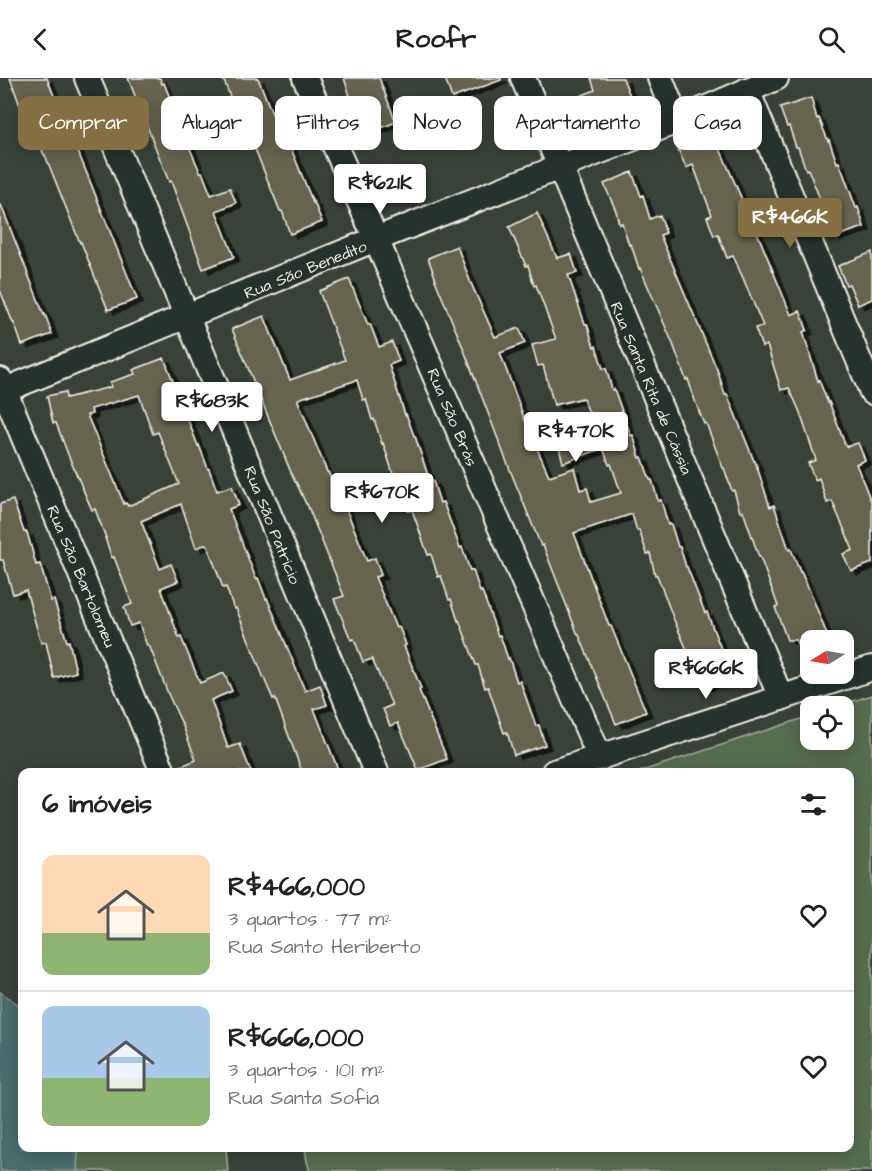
<!DOCTYPE html>
<html lang="pt">
<meta charset="utf-8">
<style>
:root{--surface:#fff;--page:#f2f2f2;--text:#202124;--muted:#757577;--line:#e0e0e0;--accent:#847042}
body{margin:0;font-family:"Architects Daughter",sans-serif;background:var(--page);color:var(--text);height:100vh;display:flex;flex-direction:column;font-size:22px;white-space:nowrap}
*{box-sizing:border-box;margin:0}
p{font-size:20px;color:var(--muted)}
.icon{flex:none;width:33px;height:33px;fill:none;stroke:currentColor;stroke-width:2;stroke-linecap:round;stroke-linejoin:round}
.map{position:relative;flex:1;overflow:hidden}
.details{position:absolute;left:18px;top:690px;width:836px;height:384px;display:flex;flex-direction:column;background:var(--surface);border-radius:12px;box-shadow:0 3px 15px #0003}
.details>*{flex:none}
.guide{position:absolute;left:18px;top:18px;width:837px;height:54px;display:flex;gap:12px}
.needle{width:39px;rotate:259deg}
.tools{position:absolute;left:800px;top:552px;display:grid;gap:12px}
.tools a{display:grid;place-items:center;width:54px;height:54px;border-radius:12px;background:var(--surface);box-shadow:0 3px 15px #0003;font-size:30px}
.price{position:absolute;translate:-50% -51px;padding:0 14px;border-radius:6px;background:#fff;color:#222;font-size:20px;line-height:39px;filter:drop-shadow(0 2px 3px #0008)}
.price::after{content:'';position:absolute;left:50%;top:36px;width:18px;height:14px;margin-left:-9px;background:inherit;clip-path:polygon(0 0,100% 0,50% 100%)}
.price.on{background:var(--accent);color:#fff}
ul{padding:0;list-style:none}
li{display:flex;align-items:center;gap:18px;height:150px;padding:0 24px}
li+li{border-top:2px solid var(--line)}
li span{display:grid;place-items:center;flex:none;width:168px;height:120px;border-radius:12px;color:#555}
li>.icon{margin-inline-start:auto}
span .icon{width:72px;height:72px;fill:#fffc;stroke-width:1}
li b{font-size:26px}
h2{display:flex;justify-content:space-between;align-items:center;height:72px;padding:0 24px;font-size:26px}
.chip{padding:0 21px;border-radius:12px;background:var(--surface);box-shadow:0 3px 15px #0003;font-size:21px;line-height:54px}
.chip.on{background:var(--accent);color:#fff}
header{display:flex;justify-content:space-between;align-items:center;height:78px;padding:0 24px;background:var(--surface);font-size:27px;font-weight:800}
.map>svg:first-child{display:block}
.green{fill:#576c50;stroke:#a6ae9c;stroke-width:1.5}
.water{fill:#486c6c;stroke:#8da19e;stroke-width:1.5}
.building{fill:#666450;stroke:#f4f1e8;stroke-width:1.5;fill-rule:evenodd;filter:url(#shadow)}
.lines{fill:none;stroke-linecap:round;stroke-linejoin:round}
.street-casing{stroke:#f4f1e8;stroke-width:28}
.street{stroke:#26332d;stroke-width:24}
.labels{text-anchor:middle;stroke-width:6;stroke-linejoin:round;paint-order:stroke}
.street-label{font-size:16px;fill:#f4f1e8;stroke:#26332d}
</style>
<header><svg class="icon" aria-label="back" viewBox="0 0 24 24"><path d="M15 5l-7 7 7 7"/></svg>Roofr<svg class="icon" aria-label="search" viewBox="0 0 24 24"><circle cx="10" cy="10" r="6"/><path d="M15 15l6 6"/></svg></header>
<div class="map">
<svg width="872" height="1093" viewBox="0 0 872 1093">
<defs>
<filter id="shadow"><feDropShadow dx="6" dy="4" stdDeviation="0" flood-color="#0009"/></filter>
</defs>
<rect width="100%" height="100%" fill="#394238"/>
<filter id="ink" filterUnits="userSpaceOnUse"><feTurbulence type="fractalNoise" baseFrequency=".0167" numOctaves="2"/><feDisplacementMap in="SourceGraphic" scale="12" xChannelSelector="R" yChannelSelector="G"/><feConvolveMatrix kernelMatrix="1 2 1 2 8 2 1 2 1" color-interpolation-filters="sRGB"/></filter>
<g filter="url(#ink)">
<!-- green -->
<g class="green">
<path d="M872,617V1093H310L307,1084L305,1070H849V694H639L810,638V662H843V628H837Z"/>
<path d="M78,1070H226L228,1093H77Z"/>
</g>
<!-- water -->
<path class="water" d="M0,914L22,929V1070H78L77,1093H0Z"/>
<!-- building -->
<g class="building">
<path d="M10,0H47L65,46H67L137,221L108,232L81,164L80,165L45,77H44L35,54H33L25,32L22,33Z"/>
<path d="M128,0H160L162,6L164,5L191,73L200,94H202L211,117L230,110L236,125L216,133L234,179L203,191L171,103L169,104Z"/>
<path d="M223,0H258L273,38H274L282,60L286,58L313,125L314,124L322,144L290,156L282,133H280L253,66L251,67L242,44L240,45Z"/>
<path d="M344,0H379L396,44L365,56L355,33Z"/>
<path d="M445,0H501V2L452,20Z"/>
<path d="M591,0H623L635,31L611,40L614,46L584,58L570,22L595,12Z"/>
<path d="M811,20L817,41L819,40L828,63L829,62L837,85L839,84L856,130L858,129L864,149L834,159L827,136H826L808,91L806,92L798,69H796L789,48L787,49L780,30Z"/>
<path d="M714,57L753,147H754L791,237L800,233L807,252L803,254L818,303L819,302L828,325L829,324L846,369L858,365L865,382L856,386L872,426V485L851,493L843,476L853,472L832,423L827,425L819,400L815,402L808,385L816,382L799,332L789,310L781,312L767,267L762,269L755,250L763,248L743,200L733,178L727,180L718,156L714,158L707,139L712,137L693,87L686,90L678,71Z"/>
<path d="M632,94L641,118L643,117L650,141L660,137L666,155L660,157L718,294L725,317L727,316L754,383H755L770,429L774,427L789,472L791,471L800,494H801L811,516L829,562H810V594L808,595L796,562H787L775,529L778,528L760,479H759L743,433L740,434L734,412L732,413L724,390H723L706,345L704,346L695,323L688,301L686,302L673,266L640,190L639,191L631,166L629,167L622,145L619,146L616,133L604,106Z"/>
<path d="M0,127H1L44,237L45,236L52,256L22,267L14,245H13L0,212Z"/>
<path d="M537,135L557,180L571,176L577,195L568,197L585,246H587L594,269L596,268L603,291L606,290L612,312L614,311L631,358L633,357L640,380L642,379L650,402H652L658,423L661,422L668,447L671,446L678,469H680L686,489H687L705,535L707,534L715,556L724,578H726L733,597L703,609L674,542L657,497H655L650,475L647,476L639,452L637,453L632,436L574,455L609,548H611L646,634L616,646L579,557H578L543,467L541,468L506,382L464,272L435,202H436L428,180L457,168L470,203L495,259L519,250L525,265L500,275L526,345L549,398L574,390L580,412L587,410L591,424L621,415L611,386L609,387L603,370L563,385L558,366L596,352L583,320L554,327L543,287L538,288L532,267L556,261L536,207L534,208L528,187L526,188L509,149Z"/>
<path d="M872,174V221L858,227L849,206L846,207L838,188Z"/>
<path d="M349,201L368,247L370,246L379,269L392,264L399,283L389,287L405,337L406,336L414,358H415L430,404L433,403L440,425L443,424L460,470L462,469L470,493L473,492L480,514L482,513L498,558L500,557L508,581L509,580L517,604L520,603L536,648L539,647L545,667L514,677L507,654L504,655L488,609L485,610L478,587H476L459,542L458,543L451,521L449,522L441,498L438,499L431,476L428,477L412,432L408,433L401,410L398,411L383,365L382,366L374,341L372,342L366,321L363,322L357,302L298,321V323L327,394H328L334,407L336,406L367,483L375,480L381,497L375,499L396,550L399,549L406,567L404,568L421,611L419,612L447,681L418,692L398,645L390,648L383,631L392,627L372,581L363,584L354,561L351,562L334,521L344,518L307,426H306L296,404H295L232,251L264,238L290,302L345,282L319,213Z"/>
<path d="M164,280L198,368L199,367L208,391H209L217,413L232,408L239,427L229,431L256,501L258,500L266,521L267,520L305,613L320,607L327,627L314,631L339,694H302L275,620L273,621L263,598L236,530L234,531L226,509L223,510L207,466L196,470L181,426L141,443L160,491L171,486L178,503L161,510L179,560L181,559L200,605L224,595L232,613L211,622L228,670L240,666L251,694H177L176,690L196,682L183,648L169,618L149,567L147,568L139,545L130,548L124,529L132,526L114,479L112,480L105,460H106L95,431L92,432L69,379L56,345H53L47,318L65,314L66,320L111,309L110,304L135,296L133,292ZM139,317L153,356L158,354L179,406L128,428L126,425L124,426L87,337L92,336L91,331Z"/>
<path d="M13,422L24,454H27L36,487L40,486L51,523L54,522L67,564L69,563L76,594L54,600L46,564L41,565L26,512L13,516L3,482H0V426Z"/>
</g>
<g class="lines">
<!-- street casing -->
<g class="street-casing">
<g id="street">
<path d="M87,0L187,239L376,694"/>
<path d="M305,0L376,161L600,680"/>
<path d="M523,0L781,620"/>
<path d="M660,0L677,43"/>
<path d="M747,12L872,314"/>
<path d="M0,302L163,694"/>
<path d="M0,314L376,161L677,43L776,0"/>
<path d="M554,694L872,590"/>
</g>
</g>
<!-- street -->
<use href="#street" class="street"/>
</g>
</g>
<g class="labels">
<!-- street labels -->
<g class="street-label">
<text transform="translate(305 191) rotate(-22)" y="6">Rua São Benedito</text>
<text transform="translate(652 310) rotate(67)" y="6">Rua Santa Rita de Cássia</text>
<text transform="translate(453 339) rotate(67)" y="6">Rua São Brás</text>
<text transform="translate(273 447) rotate(68)" y="6">Rua São Patrício</text>
<text transform="translate(82 498) rotate(67)" y="6">Rua São Bartolomeu</text>
</g>
</g>
</svg>
<div class="tools">
<a><svg class="needle" viewBox="-14 -14 28 28"><path d="M0-13l5 13h-10z" fill="#e53935"/><path d="M0 13l5-13h-10z" fill="#757577"/></svg></a>
<a><svg class="icon" aria-label="locate" viewBox="0 0 24 24"><circle cx="12" cy="12" r="6"/><path d="M12 2v4M12 18v4M2 12h4M18 12h4"/></svg></a>
</div>
<b class="price" style="left:380px;top:137px">R$621K</b>
<b class="price on" style="left:790px;top:171px">R$466K</b>
<b class="price" style="left:212px;top:355px">R$683K</b>
<b class="price" style="left:576px;top:385px">R$470K</b>
<b class="price" style="left:382px;top:446px">R$670K</b>
<b class="price" style="left:706px;top:622px">R$666K</b>
<div class="guide">
<a class="chip on">Comprar</a>
<a class="chip">Alugar</a>
<a class="chip">Filtros</a>
<a class="chip">Novo</a>
<a class="chip">Apartamento</a>
<a class="chip">Casa</a>
</div>
<section class="details">
<h2>6 imóveis<svg class="icon" aria-label="filters" viewBox="0 0 24 24"><path d="M4 7h16M4 17h16"/><circle cx="9" cy="7" r="2"/><circle cx="15" cy="17" r="2"/></svg></h2>
<ul>
<li><span style="background:linear-gradient(#ffd9b3 65%,#8fb573 0)"><svg class="icon" aria-label="home" viewBox="0 0 24 24"><path d="M3 11l9-7 9 7M6 9v11h12V9"/></svg></span><div><b>R$466,000</b><p>3 quartos · 77 m²</p><p>Rua Santo Heriberto</p></div><svg class="icon" aria-label="heart" viewBox="0 0 24 24"><path d="M12 20l-8-8c-3-5 5-10 8-4 3-6 11-1 8 4z"/></svg></li>
<li><span style="background:linear-gradient(#a9c7e8 60%,#8fb573 0)"><svg class="icon" aria-label="home" viewBox="0 0 24 24"><path d="M3 11l9-7 9 7M6 9v11h12V9"/></svg></span><div><b>R$666,000</b><p>3 quartos · 101 m²</p><p>Rua Santa Sofia</p></div><svg class="icon" aria-label="heart" viewBox="0 0 24 24"><path d="M12 20l-8-8c-3-5 5-10 8-4 3-6 11-1 8 4z"/></svg></li>
</ul>
</section>
</div>
